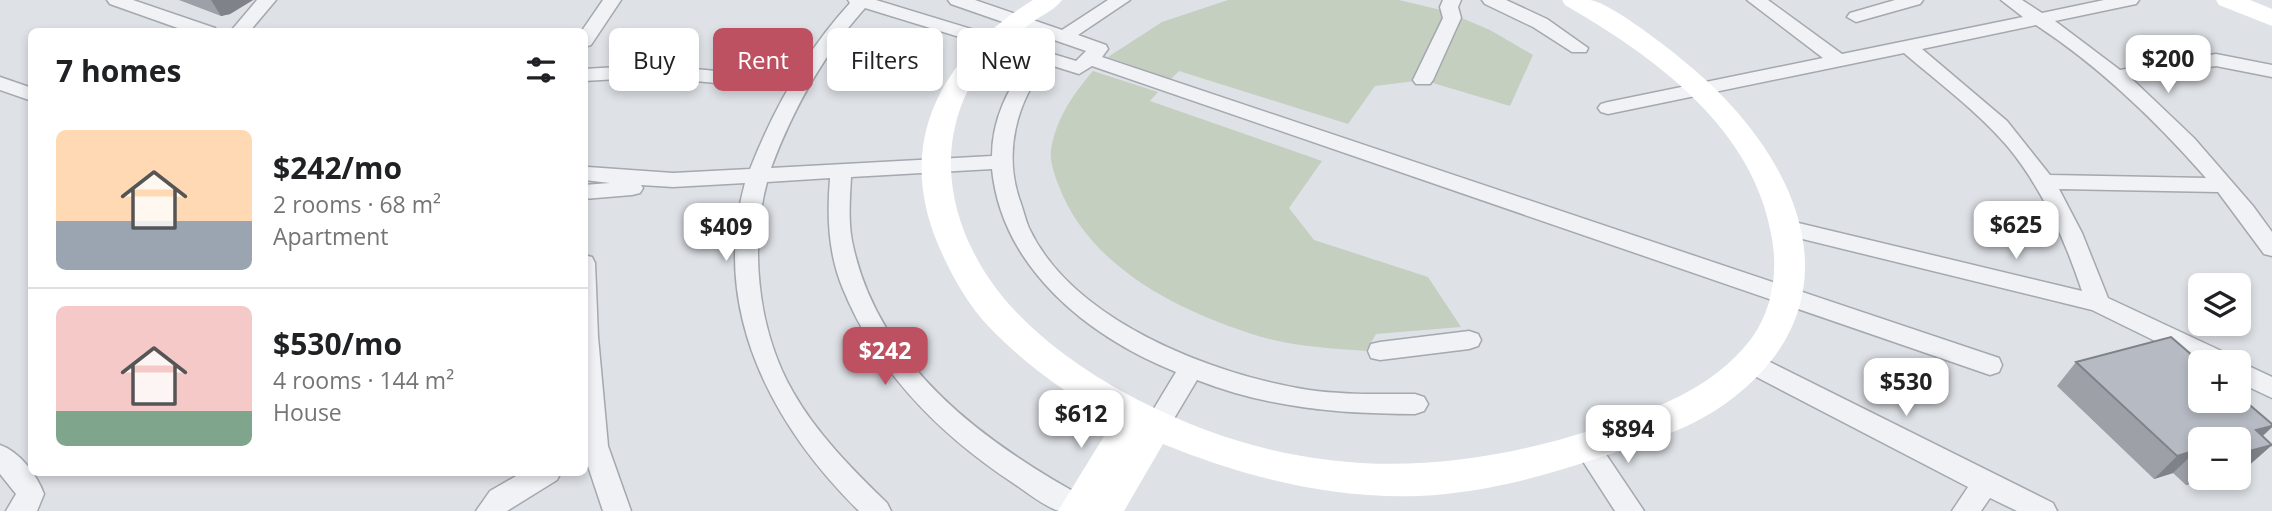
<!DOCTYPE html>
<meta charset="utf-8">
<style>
:root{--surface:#fff;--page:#f2f2f2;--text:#202124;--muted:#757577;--line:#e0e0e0;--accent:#bd5161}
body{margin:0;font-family:"Open Sans",sans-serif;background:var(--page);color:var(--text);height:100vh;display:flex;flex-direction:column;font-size:26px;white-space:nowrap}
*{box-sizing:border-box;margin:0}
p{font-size:23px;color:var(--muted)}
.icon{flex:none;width:38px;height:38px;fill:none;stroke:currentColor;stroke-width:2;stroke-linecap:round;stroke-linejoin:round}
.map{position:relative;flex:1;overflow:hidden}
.panel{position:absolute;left:28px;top:28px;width:560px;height:448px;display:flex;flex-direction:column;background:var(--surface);border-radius:10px;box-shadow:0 4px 10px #0003}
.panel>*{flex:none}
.top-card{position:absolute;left:609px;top:28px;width:665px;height:63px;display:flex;gap:14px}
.tools{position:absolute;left:2188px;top:273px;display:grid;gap:14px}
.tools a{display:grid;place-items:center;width:63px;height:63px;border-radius:10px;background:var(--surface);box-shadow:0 4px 10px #0003;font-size:35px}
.price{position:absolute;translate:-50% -60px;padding:0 16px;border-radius:14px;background:#fff;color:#222;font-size:23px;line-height:46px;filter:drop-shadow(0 2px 4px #0008)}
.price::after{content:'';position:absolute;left:50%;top:42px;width:21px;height:16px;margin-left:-10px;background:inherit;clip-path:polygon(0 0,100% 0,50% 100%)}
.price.on{background:var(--accent);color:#fff}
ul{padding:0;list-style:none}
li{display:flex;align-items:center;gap:21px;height:175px;padding:0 28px}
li+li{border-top:2px solid var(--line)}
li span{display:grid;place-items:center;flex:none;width:196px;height:140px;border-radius:10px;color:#555}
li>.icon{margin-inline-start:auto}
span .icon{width:84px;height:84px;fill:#fffc;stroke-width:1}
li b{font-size:30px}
h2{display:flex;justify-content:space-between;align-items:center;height:84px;padding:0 28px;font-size:30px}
.pill{padding:0 24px;border-radius:10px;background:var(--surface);box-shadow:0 4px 10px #0003;font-size:24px;line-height:63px}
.pill.on{background:var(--accent);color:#fff}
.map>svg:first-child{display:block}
.green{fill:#c4cfc0}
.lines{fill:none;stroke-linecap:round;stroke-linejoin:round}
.street-casing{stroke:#a4a8af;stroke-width:3}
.street{fill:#f0f2f5;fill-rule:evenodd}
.secondary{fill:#fff;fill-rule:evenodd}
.wall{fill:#9da0a7}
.shaded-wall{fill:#7f8288}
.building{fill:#b6bac2;stroke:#7f8288;stroke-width:2}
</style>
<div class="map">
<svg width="2272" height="511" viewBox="0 0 2272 511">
<rect width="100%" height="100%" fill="#dee1e6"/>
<!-- green -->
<g class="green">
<path d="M1228,0H1399L1445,11L1490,30L1533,55L1510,106L1423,80L1375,86L1348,124L1179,71L1171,79L1108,57L1162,22Z"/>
<path d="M1093,71L1158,92L1150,101L1322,161L1289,208L1314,240L1428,277L1461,327L1376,334L1366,351C1326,348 1284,346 1246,332C1174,308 1096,268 1063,196C1058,184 1049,164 1051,150C1056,119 1073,94 1093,71Z"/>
</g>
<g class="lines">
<!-- street casing -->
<g class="street-casing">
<g id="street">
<path d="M107,0H133L215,28L217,32H189L110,4Z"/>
<path d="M257,0H276L249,32H230Z"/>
<path d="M603,0H621L591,45L584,47V32H581Z"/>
<path d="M848,0H876L1076,61L1086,51L951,4L948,0H975L1062,30L1108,0H1130L1078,35L1106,45L1108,49L1102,57L1999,358L2002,365L1999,372L1990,375L1092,66L1079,74L1047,64C1016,102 1004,152 1019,198C1023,208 1025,219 1029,228C1073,322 1214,375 1309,390C1344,395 1380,394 1415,394L1424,397L1428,404L1424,411L1415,414C1340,414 1268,408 1197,380L1166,432L1157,435L1148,432L1144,425L1176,372C1089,337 1002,269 992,169L851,177C850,198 848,220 852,241C877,365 984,443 1089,500L1093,508L1091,511C1082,511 1068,511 1059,511C1043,506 1027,492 1013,483C939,434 877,372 843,289C828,253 827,216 830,178L767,182C749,249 758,331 793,392C817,434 852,469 887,503L891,511H859C771,424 710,309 745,183L673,187L641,185L643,188L640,193L632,195L584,199V185L610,183L584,180V168L588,167L673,173L750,169C774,108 806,51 850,3ZM865,8L1031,59C1008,86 992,120 992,156L771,168C793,109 823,55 865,8Z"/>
<path d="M1443,0H1461L1458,7L1461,18L1433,80L1430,84H1416L1413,80L1443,18L1440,7Z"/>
<path d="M1482,0H1506L1547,19L1588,48L1586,52H1572L1533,27L1485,4Z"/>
<path d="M1747,0H1768L1842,54L2023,17L2001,0H2022L2042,13L2104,0H2139L2136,4L2055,21L2120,70L2216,54L2272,65V77L2216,66L2132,79L2194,138L2253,206L2272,232V256L2264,254L2218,192L2059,189L2082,233L2108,298L2230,355L2233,362L2200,363L2092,310L1778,233L1775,228L1778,223L1786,220L2082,291C2065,240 2042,188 2008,147C1977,111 1939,83 1904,53L1608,114L1601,112L1598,108L1601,104L1608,102L1823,58ZM2036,25C2100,67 2156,121 2206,178L2050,175L2007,121L1922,49Z"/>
<path d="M1895,0H1923L1920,4L1856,22L1847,17L1850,13Z"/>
<path d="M652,65L727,72L737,78L727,84L652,77L584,81V69Z"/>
<path d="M0,77L32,88V101L0,90Z"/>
<path d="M584,255L592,257L595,263L598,337L608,446L631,511H603L584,454Z"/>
<path d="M1469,331L1478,334L1481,340L1478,346L1469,349L1380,360L1371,358L1368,351L1371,344L1380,342Z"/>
<path d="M1752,353L2053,503L2057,511H2017L1990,498L1981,511H1952L1968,487L1743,370L1740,363L1743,356Z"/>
<path d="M2238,361L2272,377V398L2238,382V362H2235Z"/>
<path d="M1586,435L1595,438L1644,511H1615L1573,446L1577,438Z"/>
<path d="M0,445C20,452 37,475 44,494L37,511H6L16,494L0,474Z"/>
<path d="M523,472H561L557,480L507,511H476L490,491Z"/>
</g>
</g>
<!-- street -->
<use href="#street" class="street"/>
<!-- secondary -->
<g class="secondary">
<path d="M1033,0H1062C1055,9 1046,13 1037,19C1011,37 984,59 969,88C934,157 953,232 998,291C1034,337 1086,373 1138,400C1289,477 1432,481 1592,430C1651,411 1712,390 1751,339C1772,311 1778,273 1772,239C1755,129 1655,57 1565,5L1562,0C1571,0 1581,0 1590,0C1615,4 1687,62 1707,81C1804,171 1856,303 1733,398C1694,429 1644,443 1598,458C1539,478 1480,493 1419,496C1329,499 1245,477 1163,444L1124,511H1058L1114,420C1069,396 1026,365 990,328C967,304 950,273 937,242C895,139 943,55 1033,0Z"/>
<path d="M2216,0H2250L2272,9V26L2219,5Z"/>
</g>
</g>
<!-- wall -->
<g class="wall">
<path d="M179,0H253L230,14L221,16Z"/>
<path d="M2076,362L2272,427L2263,436L2272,445L2247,467L2238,470V439H2200V478H2212L2186,485L2173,473L2154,479L2057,386Z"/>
</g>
<!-- shaded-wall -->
<g class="shaded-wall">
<path d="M211,0H253L230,14L221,16Z"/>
<path d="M2272,426V427L2249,448L2256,430Z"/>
<path d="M2272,445L2247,467L2238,470V454Z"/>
<path d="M2197,450L2173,473L2154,479L2177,456Z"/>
<path d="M2200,472V478H2212L2186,485Z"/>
</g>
<!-- building -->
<path class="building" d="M2171,337L2200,362V401H2238V395L2272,424V426L2256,430L2272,445L2238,454V439H2200V453L2197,450L2177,456L2076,362Z"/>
</svg>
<div class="tools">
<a><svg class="icon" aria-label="layers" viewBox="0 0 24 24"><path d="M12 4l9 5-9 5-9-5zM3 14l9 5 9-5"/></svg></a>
<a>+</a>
<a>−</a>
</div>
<b class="price" style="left:2168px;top:95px">$200</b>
<b class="price" style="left:2016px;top:261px">$625</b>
<b class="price" style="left:726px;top:263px">$409</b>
<b class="price on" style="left:885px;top:387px">$242</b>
<b class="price" style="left:1906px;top:418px">$530</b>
<b class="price" style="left:1081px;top:450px">$612</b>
<b class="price" style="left:1628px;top:465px">$894</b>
<div class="top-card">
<a class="pill">Buy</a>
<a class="pill on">Rent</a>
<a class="pill">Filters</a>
<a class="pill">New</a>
</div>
<section class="panel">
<h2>7 homes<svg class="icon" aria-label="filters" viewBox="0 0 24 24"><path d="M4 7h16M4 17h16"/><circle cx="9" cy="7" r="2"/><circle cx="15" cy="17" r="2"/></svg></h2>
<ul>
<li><span style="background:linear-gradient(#ffd9b3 65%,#9aa5b1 0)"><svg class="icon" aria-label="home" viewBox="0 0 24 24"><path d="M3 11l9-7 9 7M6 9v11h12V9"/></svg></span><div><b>$242/mo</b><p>2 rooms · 68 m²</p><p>Apartment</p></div></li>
<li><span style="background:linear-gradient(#f6c9c9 75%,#7fa58c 0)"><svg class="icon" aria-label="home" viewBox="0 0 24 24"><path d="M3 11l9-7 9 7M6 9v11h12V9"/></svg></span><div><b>$530/mo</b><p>4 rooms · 144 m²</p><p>House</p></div></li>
</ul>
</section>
</div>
